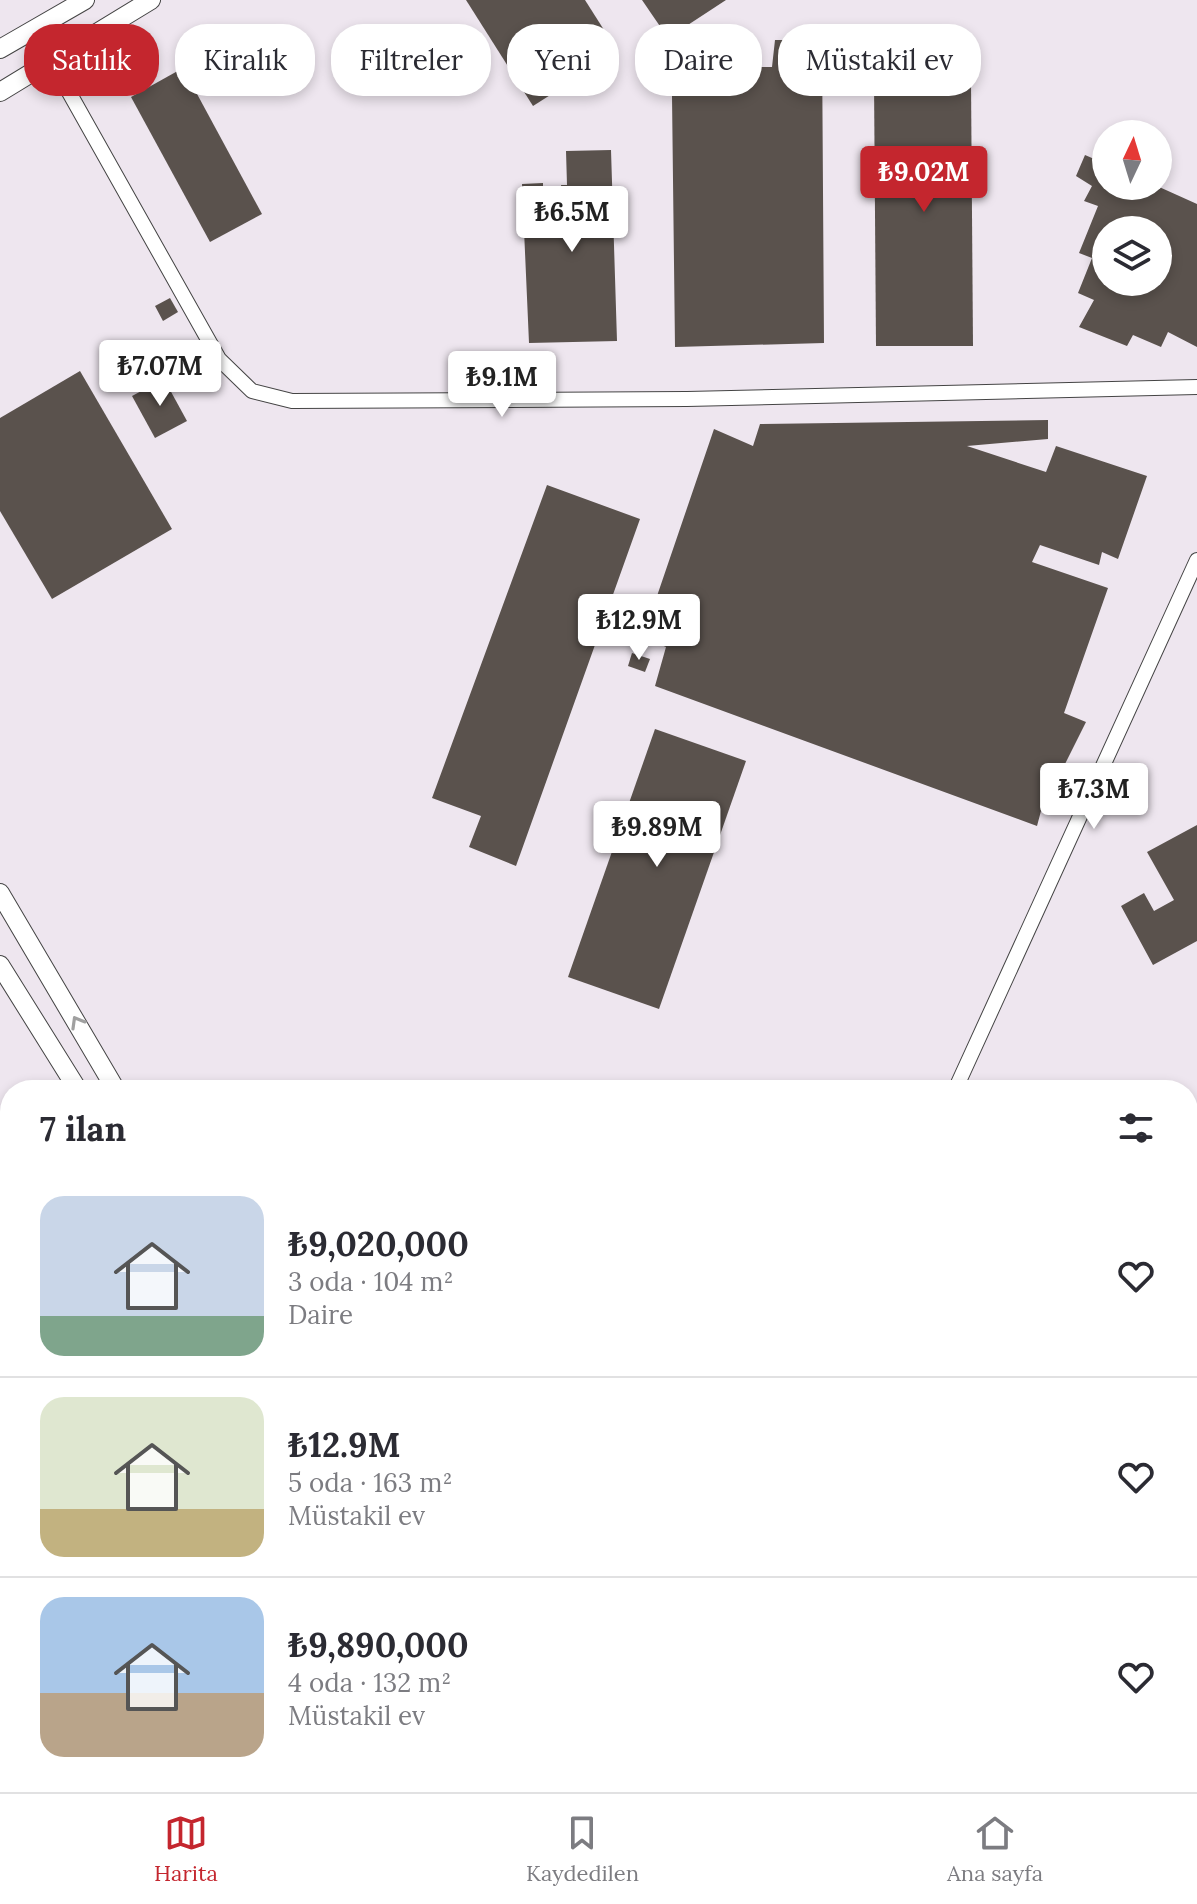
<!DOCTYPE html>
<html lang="tr">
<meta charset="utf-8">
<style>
:root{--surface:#fff;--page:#f7f7f7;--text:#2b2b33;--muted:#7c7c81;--line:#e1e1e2;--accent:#c4262e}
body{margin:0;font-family:Lora,serif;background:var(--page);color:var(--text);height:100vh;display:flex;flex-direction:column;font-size:30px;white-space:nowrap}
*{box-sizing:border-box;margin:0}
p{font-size:26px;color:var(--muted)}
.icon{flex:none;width:44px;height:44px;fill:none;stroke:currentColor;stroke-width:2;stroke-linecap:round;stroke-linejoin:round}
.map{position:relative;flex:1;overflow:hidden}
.details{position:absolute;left:0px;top:1080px;width:1198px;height:712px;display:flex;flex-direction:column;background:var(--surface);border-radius:32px 32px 0 0;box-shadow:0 4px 12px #0003}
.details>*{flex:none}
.hud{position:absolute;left:24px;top:24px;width:1150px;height:72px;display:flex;gap:16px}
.needle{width:52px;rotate:4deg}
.tools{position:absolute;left:1092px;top:120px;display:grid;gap:16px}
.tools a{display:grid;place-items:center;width:80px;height:80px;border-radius:50%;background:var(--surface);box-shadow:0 4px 12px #0003;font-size:40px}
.price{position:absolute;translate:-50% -68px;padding:0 18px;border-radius:8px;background:#fff;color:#222;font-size:26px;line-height:52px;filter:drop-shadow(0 2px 4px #0008)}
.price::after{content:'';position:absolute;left:50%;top:48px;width:24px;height:18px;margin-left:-12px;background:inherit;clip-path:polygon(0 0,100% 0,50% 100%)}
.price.on{background:var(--accent);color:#fff}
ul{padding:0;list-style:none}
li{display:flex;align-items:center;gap:24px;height:200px;padding:0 40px}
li+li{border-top:2px solid var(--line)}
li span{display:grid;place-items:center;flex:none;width:224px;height:160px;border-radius:24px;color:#555}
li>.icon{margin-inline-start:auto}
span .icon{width:96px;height:96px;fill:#fffc;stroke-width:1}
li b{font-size:34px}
h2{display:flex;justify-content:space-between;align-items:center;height:96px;padding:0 40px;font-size:34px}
.tag{padding:0 28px;border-radius:32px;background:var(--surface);box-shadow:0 4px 12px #0003;font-size:28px;line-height:72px}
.tag.on{background:var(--accent);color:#fff}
.menu{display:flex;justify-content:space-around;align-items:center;height:112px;border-top:2px solid var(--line);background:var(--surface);font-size:22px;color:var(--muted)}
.menu a{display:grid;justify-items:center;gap:4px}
.menu .on{color:var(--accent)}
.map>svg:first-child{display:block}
.industrial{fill:#eee6ef;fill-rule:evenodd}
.building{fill:#5a524d;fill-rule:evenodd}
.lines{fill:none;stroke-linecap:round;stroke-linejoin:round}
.minor-casing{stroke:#444;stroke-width:16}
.tertiary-casing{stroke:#444;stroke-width:20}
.minor{stroke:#fff;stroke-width:14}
.tertiary{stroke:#fff;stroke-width:18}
.oneway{stroke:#a0a0a0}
</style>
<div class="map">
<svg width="1197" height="1792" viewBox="0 0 1197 1792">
<rect width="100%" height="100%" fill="#fffdf5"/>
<!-- industrial -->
<path class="industrial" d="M0,0H1197V1792H0ZM1106,134H1158V186H1106ZM1106,230H1158V282H1106ZM10,1090H1188V1782H10Z"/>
<!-- building -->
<g class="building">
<path d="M466,0H585L618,52L533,106Z"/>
<path d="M642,0H726L668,38Z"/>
<path d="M775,40H822L824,343L675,347L672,96H722V67H772Z"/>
<path d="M183,68L262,214L210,242L131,97Z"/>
<path d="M874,81H971L973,346H876Z"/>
<path d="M611,150L617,341L529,343L522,184L543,183V191H562L561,185H567L566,151Z"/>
<path d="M1085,155L1106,164V186H1157L1197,204V347L1168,332L1161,347L1133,335L1127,346L1079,327L1094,300L1078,293L1092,258L1079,253L1098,206L1084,201L1092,186L1076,176ZM1106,230H1158V282H1106Z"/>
<path d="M170,298L178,312L163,321L155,306Z"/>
<path d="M80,371L172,529L52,599L0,511V418Z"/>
<path d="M164,379L187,421L155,438L132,396Z"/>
<path d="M1048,420V439L967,446L1046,472L1056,446L1147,476L1118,559L1102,552L1099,565L1040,545L1032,562L1108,588L1064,713L1086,722L1062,770L1053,766L1037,826L655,686L666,647L643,637L714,429L753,446L760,424Z"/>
<path d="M547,485L640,519L516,866L469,847L481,816L432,798Z"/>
<path d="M632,653L650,659L645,672L628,666Z"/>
<path d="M655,729L746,761L659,1009L568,977Z"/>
<path d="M1197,825V941L1153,965L1121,906L1144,893L1154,911L1174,900L1147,852Z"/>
<path d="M1197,1217V1340L1188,1345V1223Z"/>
<rect x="339" y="1782" width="205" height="10"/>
<path d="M652,1782H757L758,1789L809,1787V1792H653Z"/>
</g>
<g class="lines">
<!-- minor casing -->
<g class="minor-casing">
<g id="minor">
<path d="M34,30L219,359L252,391L292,401L687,399L1197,387"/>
<path d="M955,1090L1197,560"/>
<path d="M962,1782L964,1792"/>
</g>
</g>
<!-- tertiary casing -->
<g class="tertiary-casing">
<g id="tertiary">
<path d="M0,49L85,0"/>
<path d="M0,92L151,0"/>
<path d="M0,893L116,1090"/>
<path d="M0,965L78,1090"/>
<path d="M1188,1419L1197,1413"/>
<path d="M1188,1448L1197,1442"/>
</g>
</g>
<!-- minor -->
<use href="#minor" class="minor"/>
<!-- tertiary -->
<use href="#tertiary" class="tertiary"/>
</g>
<!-- one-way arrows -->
<defs><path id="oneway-chevron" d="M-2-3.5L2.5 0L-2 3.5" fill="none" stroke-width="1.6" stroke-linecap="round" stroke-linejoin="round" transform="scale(2)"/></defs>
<use class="oneway" href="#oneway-chevron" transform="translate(77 1022) rotate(-120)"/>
</svg>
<div class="tools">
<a><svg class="needle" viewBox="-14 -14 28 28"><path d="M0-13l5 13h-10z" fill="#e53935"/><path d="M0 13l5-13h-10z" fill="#7c7c81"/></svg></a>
<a><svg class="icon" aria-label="layers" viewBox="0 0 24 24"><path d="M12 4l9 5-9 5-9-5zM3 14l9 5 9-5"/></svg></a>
</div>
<b class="price on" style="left:924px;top:214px">₺9.02M</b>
<b class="price" style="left:572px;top:254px">₺6.5M</b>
<b class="price" style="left:160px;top:408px">₺7.07M</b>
<b class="price" style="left:502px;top:419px">₺9.1M</b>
<b class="price" style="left:639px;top:662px">₺12.9M</b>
<b class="price" style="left:1094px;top:831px">₺7.3M</b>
<b class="price" style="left:657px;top:869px">₺9.89M</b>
<div class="hud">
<a class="tag on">Satılık</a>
<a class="tag">Kiralık</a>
<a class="tag">Filtreler</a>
<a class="tag">Yeni</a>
<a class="tag">Daire</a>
<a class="tag">Müstakil ev</a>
</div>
<section class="details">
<h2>7 ilan<svg class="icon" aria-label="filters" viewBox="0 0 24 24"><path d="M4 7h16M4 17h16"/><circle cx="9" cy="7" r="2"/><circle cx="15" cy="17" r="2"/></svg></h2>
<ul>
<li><span style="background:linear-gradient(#c9d6e8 75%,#7fa58c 0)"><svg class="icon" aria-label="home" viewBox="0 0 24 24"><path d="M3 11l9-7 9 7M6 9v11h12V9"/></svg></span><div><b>₺9,020,000</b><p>3 oda · 104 m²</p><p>Daire</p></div><svg class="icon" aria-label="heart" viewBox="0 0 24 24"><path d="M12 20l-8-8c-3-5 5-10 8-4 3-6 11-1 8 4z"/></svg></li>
<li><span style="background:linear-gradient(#dfe7d0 70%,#c2b280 0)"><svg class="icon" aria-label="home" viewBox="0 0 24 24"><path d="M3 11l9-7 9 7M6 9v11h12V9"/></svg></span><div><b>₺12.9M</b><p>5 oda · 163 m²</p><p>Müstakil ev</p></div><svg class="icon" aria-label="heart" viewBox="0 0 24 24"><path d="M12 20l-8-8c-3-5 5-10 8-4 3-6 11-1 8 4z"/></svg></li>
<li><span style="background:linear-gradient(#a9c7e8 60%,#b9a48a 0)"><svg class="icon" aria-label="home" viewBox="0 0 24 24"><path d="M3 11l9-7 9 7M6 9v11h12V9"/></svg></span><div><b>₺9,890,000</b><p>4 oda · 132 m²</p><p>Müstakil ev</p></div><svg class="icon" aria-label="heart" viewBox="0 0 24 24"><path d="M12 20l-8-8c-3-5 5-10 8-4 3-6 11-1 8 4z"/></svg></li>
</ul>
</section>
</div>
<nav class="menu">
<a class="on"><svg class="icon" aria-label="map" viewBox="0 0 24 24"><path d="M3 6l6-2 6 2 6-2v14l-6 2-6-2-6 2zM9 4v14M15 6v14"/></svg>Harita</a>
<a><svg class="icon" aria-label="saved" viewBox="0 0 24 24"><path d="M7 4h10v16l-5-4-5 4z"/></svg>Kaydedilen</a>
<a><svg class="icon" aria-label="home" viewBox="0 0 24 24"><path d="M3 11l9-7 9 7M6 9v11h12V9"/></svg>Ana sayfa</a>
</nav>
